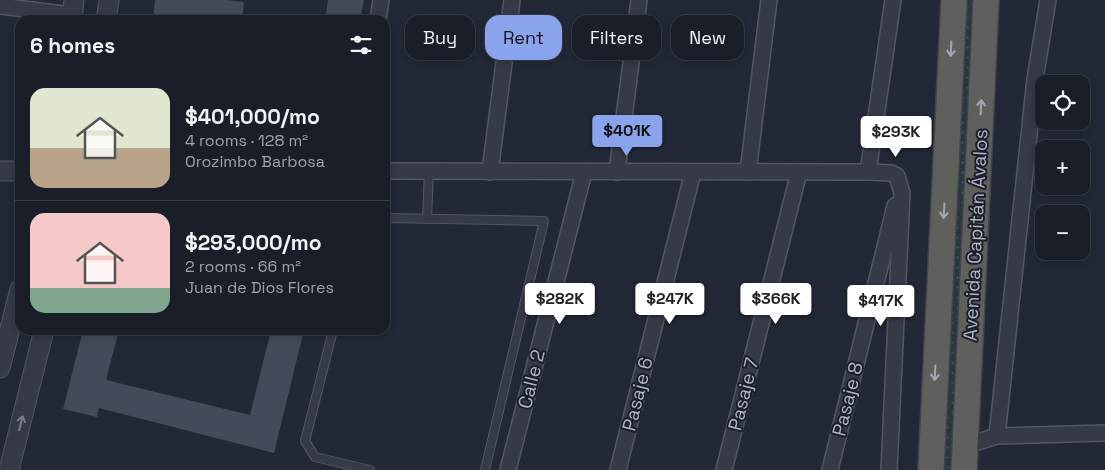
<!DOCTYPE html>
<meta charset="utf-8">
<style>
:root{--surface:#1a1e28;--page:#232730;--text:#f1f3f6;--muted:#9fa2a8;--line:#383c45;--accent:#8aa3ed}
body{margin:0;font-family:"Space Grotesk",sans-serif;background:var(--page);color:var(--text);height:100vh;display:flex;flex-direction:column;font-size:19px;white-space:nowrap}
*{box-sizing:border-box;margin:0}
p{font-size:16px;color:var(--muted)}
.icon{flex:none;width:28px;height:28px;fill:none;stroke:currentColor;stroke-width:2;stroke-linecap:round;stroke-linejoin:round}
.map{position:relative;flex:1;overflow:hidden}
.side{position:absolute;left:15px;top:15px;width:375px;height:320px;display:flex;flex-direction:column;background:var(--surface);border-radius:15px;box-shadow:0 2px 8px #0003,0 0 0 1px var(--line)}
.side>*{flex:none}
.top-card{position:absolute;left:405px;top:15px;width:475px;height:45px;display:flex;gap:10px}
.controls{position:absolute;left:1035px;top:75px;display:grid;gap:10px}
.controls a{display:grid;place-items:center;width:55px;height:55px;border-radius:10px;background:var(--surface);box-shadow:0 2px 8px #0003,0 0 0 1px var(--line);font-size:25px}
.price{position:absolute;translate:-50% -42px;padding:0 11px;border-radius:5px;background:#fff;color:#222;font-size:16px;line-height:32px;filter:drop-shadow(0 1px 2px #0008)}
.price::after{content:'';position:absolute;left:50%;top:30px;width:15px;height:11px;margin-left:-8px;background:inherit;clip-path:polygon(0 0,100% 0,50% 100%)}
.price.current{background:var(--accent);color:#111}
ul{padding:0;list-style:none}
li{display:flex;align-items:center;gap:15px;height:125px;padding:0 15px}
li+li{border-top:1px solid var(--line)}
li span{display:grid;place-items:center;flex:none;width:140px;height:100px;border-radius:15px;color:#555}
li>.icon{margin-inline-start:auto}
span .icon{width:60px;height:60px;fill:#fffc;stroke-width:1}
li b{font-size:21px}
h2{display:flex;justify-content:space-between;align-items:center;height:60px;padding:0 15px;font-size:21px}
.chip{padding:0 18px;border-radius:15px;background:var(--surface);box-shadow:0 2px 8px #0003,0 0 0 1px var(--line);font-size:18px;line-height:45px}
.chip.current{background:var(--accent);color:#111}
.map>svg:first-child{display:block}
.grass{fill:url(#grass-dots)}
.building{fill:#434a5a}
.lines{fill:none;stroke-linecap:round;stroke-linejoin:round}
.service-casing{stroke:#535764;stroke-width:10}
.minor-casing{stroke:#535764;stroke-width:18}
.tertiary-casing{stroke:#535764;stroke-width:21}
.trunk-casing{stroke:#404451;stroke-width:28}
.service{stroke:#353a46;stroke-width:8}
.minor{stroke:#353a46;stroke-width:15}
.tertiary{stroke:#353a46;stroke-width:19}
.trunk{stroke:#5f5f5c;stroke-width:25}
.oneway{stroke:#a4a7b4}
.oneway2{stroke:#797d8b}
.labels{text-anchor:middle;stroke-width:4;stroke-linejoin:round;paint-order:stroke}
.street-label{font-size:19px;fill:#b0b4c3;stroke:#1b1f2a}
</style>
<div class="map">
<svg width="1105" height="470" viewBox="0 0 1105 470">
<defs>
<pattern id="grass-dots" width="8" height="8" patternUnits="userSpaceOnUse" patternTransform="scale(1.25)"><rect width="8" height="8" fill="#28383a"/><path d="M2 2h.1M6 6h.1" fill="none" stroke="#455255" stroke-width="1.8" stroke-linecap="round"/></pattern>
</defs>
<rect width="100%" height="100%" fill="#222835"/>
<!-- grass -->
<path class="grass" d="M961,0H978L956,470H939Z"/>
<!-- building -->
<g class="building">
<path d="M155,0H227L244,2L242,20H153Z"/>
<path d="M328,0H364L360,20H325Z"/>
<path d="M83,330H119L106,380L250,415L271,330H304L274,453L99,408L97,417L63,409Z"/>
</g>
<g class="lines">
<!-- service casing -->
<g class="service-casing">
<g id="service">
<path d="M385,218L544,221L485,470"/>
<path d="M427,219L429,171"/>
<path d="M333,330L305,441L315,457L370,470"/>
</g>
</g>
<!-- minor casing -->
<g class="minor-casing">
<g id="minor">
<path d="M0,6L72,15"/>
<path d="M378,20L381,0"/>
<path d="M385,171L868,172L891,173L897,176L902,193L889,470"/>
<path d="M490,172L512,0"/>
<path d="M617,172L639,0"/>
<path d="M748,172L769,0"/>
<path d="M868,172L893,0"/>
<path d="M997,436L1035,79L1048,0"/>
<path d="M965,446L997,436L1105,433"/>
<path d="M508,470L584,172"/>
<path d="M618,470L693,172"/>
<path d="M724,470L799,172"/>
<path d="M830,470L895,206"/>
</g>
</g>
<!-- tertiary casing -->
<g class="tertiary-casing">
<g id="tertiary">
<path d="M72,20L74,0"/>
<path d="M106,20L109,0"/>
<path d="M0,171H20"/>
<path d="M0,368L20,289"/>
<path d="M9,470L44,330"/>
</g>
</g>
<!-- trunk casing -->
<g class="trunk-casing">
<g id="trunk">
<path d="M931,470L954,0"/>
<path d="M964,470L986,0"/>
</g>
</g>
<!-- service -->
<use href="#service" class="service"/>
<!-- minor -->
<use href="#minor" class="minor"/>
<!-- tertiary -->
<use href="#tertiary" class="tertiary"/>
<!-- trunk -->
<use href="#trunk" class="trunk"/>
</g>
<!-- one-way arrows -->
<defs><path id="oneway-shaft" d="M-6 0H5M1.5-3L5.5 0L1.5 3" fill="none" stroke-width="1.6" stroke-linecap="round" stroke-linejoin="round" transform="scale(1.25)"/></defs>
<g class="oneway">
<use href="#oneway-shaft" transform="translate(951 49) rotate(93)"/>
<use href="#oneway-shaft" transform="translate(981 107) rotate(-87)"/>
<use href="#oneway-shaft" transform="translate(944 211) rotate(93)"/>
<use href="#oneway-shaft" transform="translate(935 373) rotate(93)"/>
</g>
<use class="oneway2" href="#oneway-shaft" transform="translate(21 423) rotate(-76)"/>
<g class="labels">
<!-- street labels -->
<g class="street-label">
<text transform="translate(975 235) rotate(-87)" y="7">Avenida Capitán Ávalos</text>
<text transform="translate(531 379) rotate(-76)" y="7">Calle 2</text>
<text transform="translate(637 394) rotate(-76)" y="7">Pasaje 6</text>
<text transform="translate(743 394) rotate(-76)" y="7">Pasaje 7</text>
<text transform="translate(847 399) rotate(-76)" y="7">Pasaje 8</text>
</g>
</g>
</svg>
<div class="controls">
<a><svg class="icon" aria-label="locate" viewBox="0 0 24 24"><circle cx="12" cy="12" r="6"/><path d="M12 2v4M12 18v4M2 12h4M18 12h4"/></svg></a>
<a>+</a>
<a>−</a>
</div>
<b class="price current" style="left:627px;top:157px">$401K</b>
<b class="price" style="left:896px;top:158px">$293K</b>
<b class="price" style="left:560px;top:325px">$282K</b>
<b class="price" style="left:670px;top:325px">$247K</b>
<b class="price" style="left:776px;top:325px">$366K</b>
<b class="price" style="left:881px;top:327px">$417K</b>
<div class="top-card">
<a class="chip">Buy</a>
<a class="chip current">Rent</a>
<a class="chip">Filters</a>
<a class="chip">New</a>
</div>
<section class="side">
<h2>6 homes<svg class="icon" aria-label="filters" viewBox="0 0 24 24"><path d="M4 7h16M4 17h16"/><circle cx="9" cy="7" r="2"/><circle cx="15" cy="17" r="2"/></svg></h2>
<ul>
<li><span style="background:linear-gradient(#dfe7d0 60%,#b9a48a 0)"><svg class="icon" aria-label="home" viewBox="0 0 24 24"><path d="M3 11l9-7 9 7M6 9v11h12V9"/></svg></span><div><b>$401,000/mo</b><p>4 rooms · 128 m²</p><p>Orozimbo Barbosa</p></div></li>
<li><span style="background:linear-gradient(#f6c9c9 75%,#7fa58c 0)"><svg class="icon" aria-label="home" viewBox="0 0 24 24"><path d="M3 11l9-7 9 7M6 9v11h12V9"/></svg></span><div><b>$293,000/mo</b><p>2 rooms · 66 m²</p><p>Juan de Dios Flores</p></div></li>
</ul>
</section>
</div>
